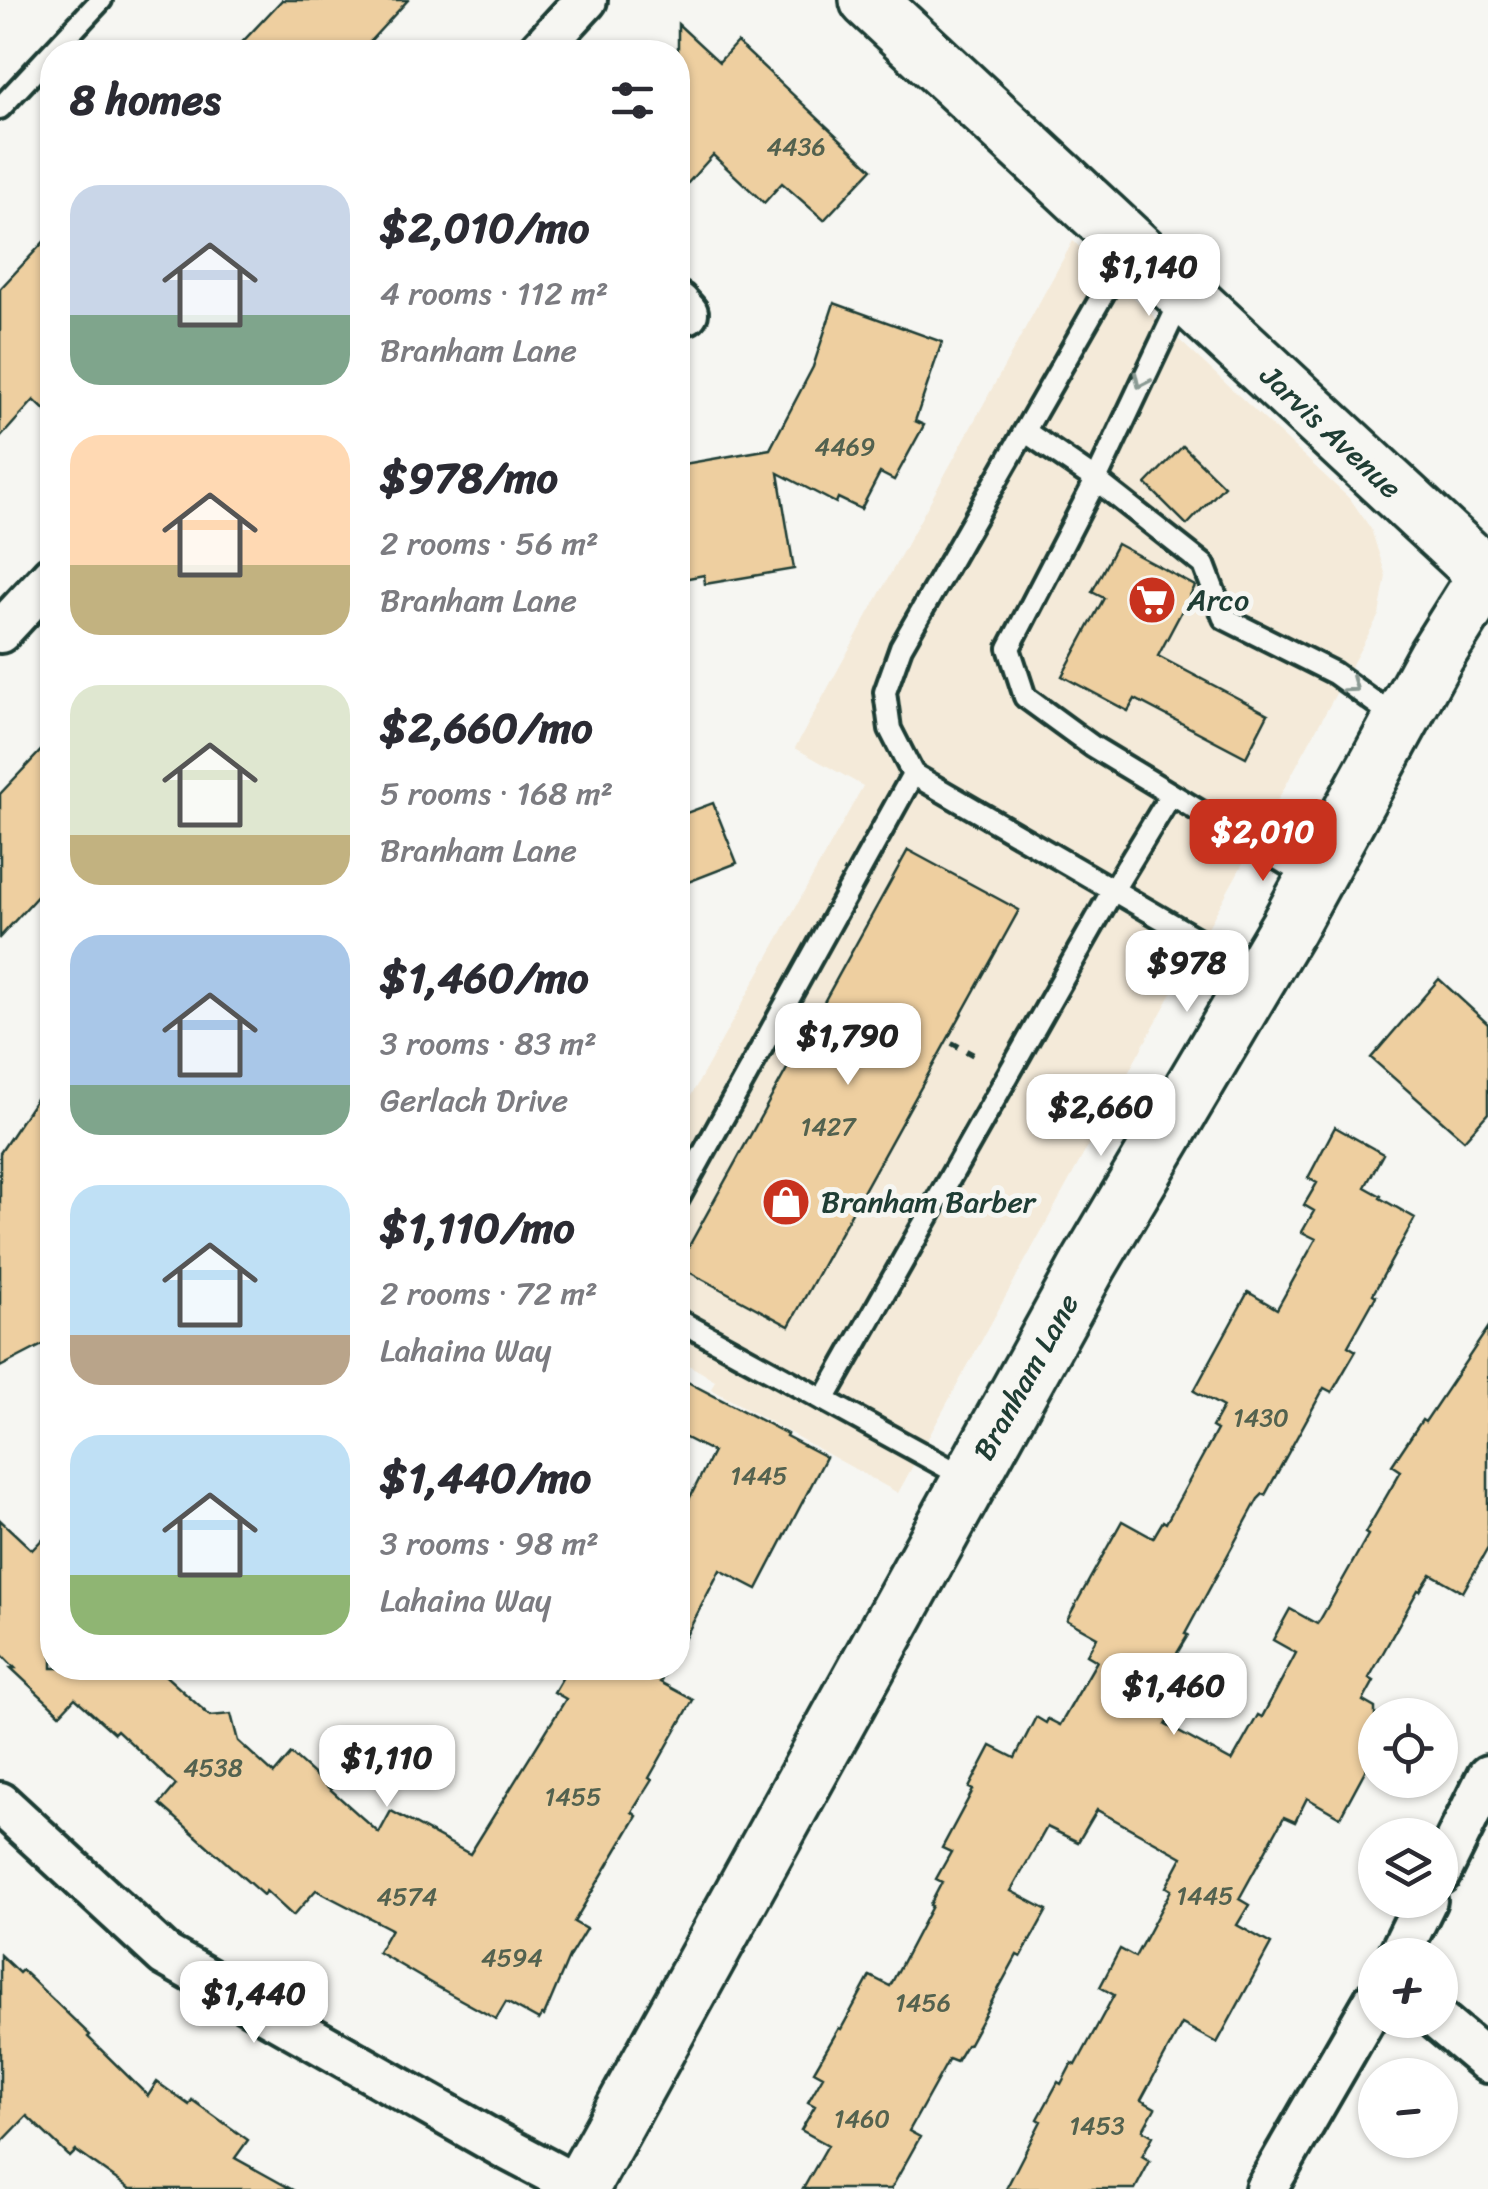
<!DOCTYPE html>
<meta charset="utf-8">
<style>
:root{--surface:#fff;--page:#f7f7f7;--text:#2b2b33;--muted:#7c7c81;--accent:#c8321e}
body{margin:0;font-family:Sriracha,sans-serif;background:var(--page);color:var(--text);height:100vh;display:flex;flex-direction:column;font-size:38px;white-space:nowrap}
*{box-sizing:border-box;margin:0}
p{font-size:32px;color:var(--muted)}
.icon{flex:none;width:55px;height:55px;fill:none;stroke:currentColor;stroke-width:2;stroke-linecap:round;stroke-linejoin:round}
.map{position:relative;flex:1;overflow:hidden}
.panel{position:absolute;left:40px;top:40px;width:650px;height:1640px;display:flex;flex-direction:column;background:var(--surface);border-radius:40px;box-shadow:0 2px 8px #0004}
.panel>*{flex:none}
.tools{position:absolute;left:1358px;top:1698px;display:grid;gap:20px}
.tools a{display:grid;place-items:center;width:100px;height:100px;border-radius:50%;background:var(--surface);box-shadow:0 2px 8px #0004;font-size:50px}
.price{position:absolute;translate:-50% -85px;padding:0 22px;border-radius:20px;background:#fff;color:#222;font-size:32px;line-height:65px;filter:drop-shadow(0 2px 5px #0008)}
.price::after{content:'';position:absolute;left:50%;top:60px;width:30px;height:22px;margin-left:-15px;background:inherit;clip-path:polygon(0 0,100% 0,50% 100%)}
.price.on{background:var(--accent);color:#fff}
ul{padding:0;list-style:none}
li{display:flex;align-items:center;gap:30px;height:250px;padding:0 30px}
li span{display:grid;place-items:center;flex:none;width:280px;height:200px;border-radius:30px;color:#555}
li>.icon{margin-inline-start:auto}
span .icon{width:120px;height:120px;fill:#fffc;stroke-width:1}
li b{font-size:42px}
h2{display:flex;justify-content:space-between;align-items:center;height:120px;padding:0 30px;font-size:42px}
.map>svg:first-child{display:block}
.built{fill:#f4ead9}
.building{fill:#eecfa0;stroke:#1f3d34;stroke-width:2.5}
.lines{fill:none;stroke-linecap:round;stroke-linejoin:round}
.lane-casing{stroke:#1f3d34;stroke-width:28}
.street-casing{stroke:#1f3d34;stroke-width:48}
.secondary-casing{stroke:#1f3d34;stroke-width:62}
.path{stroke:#1f3d34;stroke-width:6;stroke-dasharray:8 8;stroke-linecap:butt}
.lane{stroke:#f6f6f2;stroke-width:20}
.street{stroke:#f6f6f2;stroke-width:40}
.secondary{stroke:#f6f6f2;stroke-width:55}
.oneway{stroke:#8a9a93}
.labels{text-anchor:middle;stroke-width:10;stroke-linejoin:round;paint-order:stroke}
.number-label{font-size:25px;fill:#53624f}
.street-label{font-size:30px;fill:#1f3d34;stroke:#f6f6f2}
.poi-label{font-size:30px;fill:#1f3d34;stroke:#f6f6f2;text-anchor:start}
</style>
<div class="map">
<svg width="1488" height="2189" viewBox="0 0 1488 2189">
<rect width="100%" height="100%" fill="#f6f6f2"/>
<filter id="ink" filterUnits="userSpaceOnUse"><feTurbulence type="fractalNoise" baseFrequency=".01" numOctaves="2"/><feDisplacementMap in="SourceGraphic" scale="20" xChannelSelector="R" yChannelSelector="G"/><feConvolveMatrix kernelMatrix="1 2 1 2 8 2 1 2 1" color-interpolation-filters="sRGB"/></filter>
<g filter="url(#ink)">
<!-- built -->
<path class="built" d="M1073,241L1351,500L1371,529L1386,576L1379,615L898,1493L711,1389L715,1380L678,1359V1119L863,786L795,748Z"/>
<!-- building -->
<g class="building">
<path d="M282,0H408L360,52H233Z"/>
<path d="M678,24L719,62L737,42L872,169L824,220L782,183L764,203L713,155L678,194Z"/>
<path d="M52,233V417L34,400L0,438V289Z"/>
<path d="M834,303L942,342L915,421L924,425L894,480L880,473L861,509L838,498L836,503L778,473L794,569L705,584L704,575L678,580V465L770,449L813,367Z"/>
<path d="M1183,446L1224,486L1187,525L1146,484Z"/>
<path d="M1117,544L1195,586L1158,656L1268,714L1246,757L1135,699L1128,711L1062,676L1104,598L1092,592Z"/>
<path d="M52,739V880L0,937V794Z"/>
<path d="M713,803L737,863L678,886V816Z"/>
<path d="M908,850L1019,910L789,1326L678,1266Z"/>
<path d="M1439,979L1488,1024V1113L1464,1140L1371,1058Z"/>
<path d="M52,1075V1340L0,1367V1153Z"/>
<path d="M1335,1127L1383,1154L1365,1187L1381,1196L1380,1198L1415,1218L1373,1294L1376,1296L1348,1346L1356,1351L1332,1392L1324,1388L1265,1495L1263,1494L1258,1499L1185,1634L1188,1635L1167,1670L1190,1682L1166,1725L1232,1761L1258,1715L1262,1717L1296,1653L1273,1640L1290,1609L1317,1624L1320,1620L1368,1535L1365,1533L1401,1471L1392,1465L1422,1420L1425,1422L1488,1328V1548L1463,1592L1431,1574L1420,1591L1418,1590L1369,1678L1374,1681L1363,1701L1375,1708V1752L1340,1817L1307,1798L1295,1822L1284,1817L1239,1899L1249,1905L1237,1925L1271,1944L1217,2043L1182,2024L1141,2100L1155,2108L1143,2130L1153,2136L1142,2156L1150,2161L1135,2189H1006L1041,2121L1038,2119L1058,2082L1061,2084L1072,2063L1076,2065L1114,1995L1100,1987L1120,1949L1135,1957L1171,1890L1166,1887L1182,1857L1097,1810L1078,1842L1047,1827L1011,1891L1047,1910L1021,1957L1017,1955L968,2045H966L956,2062L949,2059L909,2131L920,2137L891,2189H803L828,2145L801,2130L815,2106L808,2102L823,2076L814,2071L839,2028L841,2029L870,1976L890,1986L932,1906L930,1905L942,1882L936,1879L951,1852L942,1848L973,1790L969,1788L991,1746L1015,1758L1036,1717L1046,1723L1048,1719L1060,1725L1097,1661L1087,1655L1097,1637L1067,1620L1122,1521L1153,1538L1163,1521L1166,1523L1217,1430L1212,1427L1223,1407L1194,1391L1248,1292L1277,1309L1316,1239L1302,1232L1314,1211L1304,1205L1317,1183L1308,1178Z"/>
<path d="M678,1377L787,1434L786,1436L826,1457L757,1589L720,1570L678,1651V1521L713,1452L678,1434Z"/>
<path d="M0,1520L32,1550L52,1529V1668H157L210,1716L231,1714L238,1741L274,1774L291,1754L379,1833L391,1811L470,1854L566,1699L554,1692L568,1668H668L660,1682L693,1700L649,1778L652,1780L632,1812L637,1816L574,1922L586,1929L569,1957L544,2016L542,2015L539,2020L506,2002L496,2019L434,1985L378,1952L391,1929L316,1890L293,1916L266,1891L263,1895L160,1804L176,1785L117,1730L114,1733L75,1698L60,1714L11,1668H15L0,1653Z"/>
<path d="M0,1955L19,1973L22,1970L90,2035L88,2037L148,2096L157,2082L189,2105L192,2100L248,2140L235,2158L291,2189H130L76,2151L70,2157L27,2116L0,2144Z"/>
</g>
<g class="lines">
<!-- lane casing -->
<g class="lane-casing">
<g id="lane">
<path d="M0,108L101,0"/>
<path d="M1182,298L1096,480L1009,648L1025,697L1092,746L1311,879"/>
<path d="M1026,432L1096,480L1204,565L1224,618L1334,673L1399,720"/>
<path d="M913,774L1113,890L1170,796"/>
<path d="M678,1199L913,774L890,729L885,692L901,647L1130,247"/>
<path d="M678,1320L968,1479"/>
<path d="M824,1400L1113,890L1257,974"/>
</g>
</g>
<!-- street casing -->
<g class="street-casing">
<g id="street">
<path d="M538,52L586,0"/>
<path d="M678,303L687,313"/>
<path d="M0,632L52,576"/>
<path d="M0,1803L165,1955L507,2149L581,2188"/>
<path d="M1440,1873L1488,1776"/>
<path d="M1399,1955L1426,1900"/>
<path d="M1438,2020L1488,2062"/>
<path d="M1266,2189L1375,2000"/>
</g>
</g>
<!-- secondary casing -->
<g class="secondary-casing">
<g id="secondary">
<path d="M868,0L1486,575"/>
<path d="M580,2189L1089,1264L1288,927L1436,656L1488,573"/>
</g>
</g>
<!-- path -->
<g class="path">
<path d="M952,1043L977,1057"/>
<path d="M1037,1090L1063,1103"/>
</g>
<!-- lane -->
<use href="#lane" class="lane"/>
<!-- street -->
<use href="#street" class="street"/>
<!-- secondary -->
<use href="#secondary" class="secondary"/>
</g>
<!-- one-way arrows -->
<defs><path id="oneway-chevron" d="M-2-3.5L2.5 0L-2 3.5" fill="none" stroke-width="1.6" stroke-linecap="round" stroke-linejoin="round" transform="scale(2.5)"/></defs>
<g class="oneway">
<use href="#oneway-chevron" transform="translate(1141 381) rotate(115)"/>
<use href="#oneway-chevron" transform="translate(1352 686) rotate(36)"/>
</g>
</g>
<!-- icons -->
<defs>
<g id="supermarket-disc" transform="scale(2.5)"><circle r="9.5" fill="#c8321e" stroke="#f6f6f2"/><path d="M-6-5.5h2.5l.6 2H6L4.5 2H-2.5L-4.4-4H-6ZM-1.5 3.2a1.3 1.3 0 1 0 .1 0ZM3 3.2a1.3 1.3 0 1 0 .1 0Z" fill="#fff"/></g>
<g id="shop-disc" transform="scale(2.5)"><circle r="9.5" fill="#c8321e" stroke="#f6f6f2"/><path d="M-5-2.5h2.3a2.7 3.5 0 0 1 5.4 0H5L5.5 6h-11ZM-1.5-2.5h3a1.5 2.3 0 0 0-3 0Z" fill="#fff"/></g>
</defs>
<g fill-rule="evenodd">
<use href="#supermarket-disc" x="1152" y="600"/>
<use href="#shop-disc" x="786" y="1202"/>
</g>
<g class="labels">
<!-- number labels -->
<g class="number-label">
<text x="796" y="155">4436</text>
<text x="845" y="455">4469</text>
<text x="828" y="1135">1427</text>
<text x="1261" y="1426">1430</text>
<text x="759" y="1484">1445</text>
<text x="213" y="1776">4538</text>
<text x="573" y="1805">1455</text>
<text x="1205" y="1904">1445</text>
<text x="407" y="1905">4574</text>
<text x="512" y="1966">4594</text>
<text x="923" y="2011">1456</text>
<text x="862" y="2127">1460</text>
<text x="1097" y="2134">1453</text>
</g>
<!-- street labels -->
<g class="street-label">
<text transform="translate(1331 432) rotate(43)" y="10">Jarvis Avenue</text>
<text transform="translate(1026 1377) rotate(-61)" y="10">Branham Lane</text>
</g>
<!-- poi labels -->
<g class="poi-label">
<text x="1187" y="610">Arco</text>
<text x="821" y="1212">Branham Barber</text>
</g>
</g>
</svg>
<div class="tools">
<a><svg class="icon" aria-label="locate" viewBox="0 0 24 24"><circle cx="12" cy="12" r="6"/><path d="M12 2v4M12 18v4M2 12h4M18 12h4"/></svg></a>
<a><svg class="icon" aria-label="layers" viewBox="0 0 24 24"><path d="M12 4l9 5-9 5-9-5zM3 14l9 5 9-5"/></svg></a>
<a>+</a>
<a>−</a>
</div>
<b class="price" style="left:1149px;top:319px">$1,140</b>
<b class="price on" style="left:1263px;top:884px">$2,010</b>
<b class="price" style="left:1187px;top:1015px">$978</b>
<b class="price" style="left:848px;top:1088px">$1,790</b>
<b class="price" style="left:1101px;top:1159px">$2,660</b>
<b class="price" style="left:1174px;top:1738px">$1,460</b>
<b class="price" style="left:387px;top:1810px">$1,110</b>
<b class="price" style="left:254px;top:2046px">$1,440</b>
<section class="panel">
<h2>8 homes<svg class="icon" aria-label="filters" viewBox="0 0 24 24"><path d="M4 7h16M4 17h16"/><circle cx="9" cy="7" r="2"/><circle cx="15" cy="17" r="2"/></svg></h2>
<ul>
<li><span style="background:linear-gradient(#c9d6e8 65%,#7fa58c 0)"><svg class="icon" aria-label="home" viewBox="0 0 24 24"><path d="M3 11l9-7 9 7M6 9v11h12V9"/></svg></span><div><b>$2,010/mo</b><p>4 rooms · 112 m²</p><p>Branham Lane</p></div></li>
<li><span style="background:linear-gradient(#ffd9b3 65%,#c2b280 0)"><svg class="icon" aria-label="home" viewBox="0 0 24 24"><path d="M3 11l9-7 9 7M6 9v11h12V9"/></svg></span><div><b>$978/mo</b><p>2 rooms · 56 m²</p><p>Branham Lane</p></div></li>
<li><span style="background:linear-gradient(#dfe7d0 75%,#c2b280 0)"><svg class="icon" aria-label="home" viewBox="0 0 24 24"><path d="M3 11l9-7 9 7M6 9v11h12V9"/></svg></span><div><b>$2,660/mo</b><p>5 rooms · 168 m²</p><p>Branham Lane</p></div></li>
<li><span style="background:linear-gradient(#a9c7e8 75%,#7fa58c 0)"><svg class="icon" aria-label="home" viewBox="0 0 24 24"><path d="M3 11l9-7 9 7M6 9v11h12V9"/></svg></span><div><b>$1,460/mo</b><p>3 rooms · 83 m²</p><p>Gerlach Drive</p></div></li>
<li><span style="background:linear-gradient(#bfe0f5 75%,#b9a48a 0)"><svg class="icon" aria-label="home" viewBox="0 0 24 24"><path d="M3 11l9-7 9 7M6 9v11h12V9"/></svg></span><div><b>$1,110/mo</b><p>2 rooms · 72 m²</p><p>Lahaina Way</p></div></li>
<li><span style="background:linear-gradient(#bfe0f5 70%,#8fb573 0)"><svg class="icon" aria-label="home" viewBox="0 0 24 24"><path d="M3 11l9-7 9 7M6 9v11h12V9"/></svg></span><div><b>$1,440/mo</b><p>3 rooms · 98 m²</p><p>Lahaina Way</p></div></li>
</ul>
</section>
</div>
